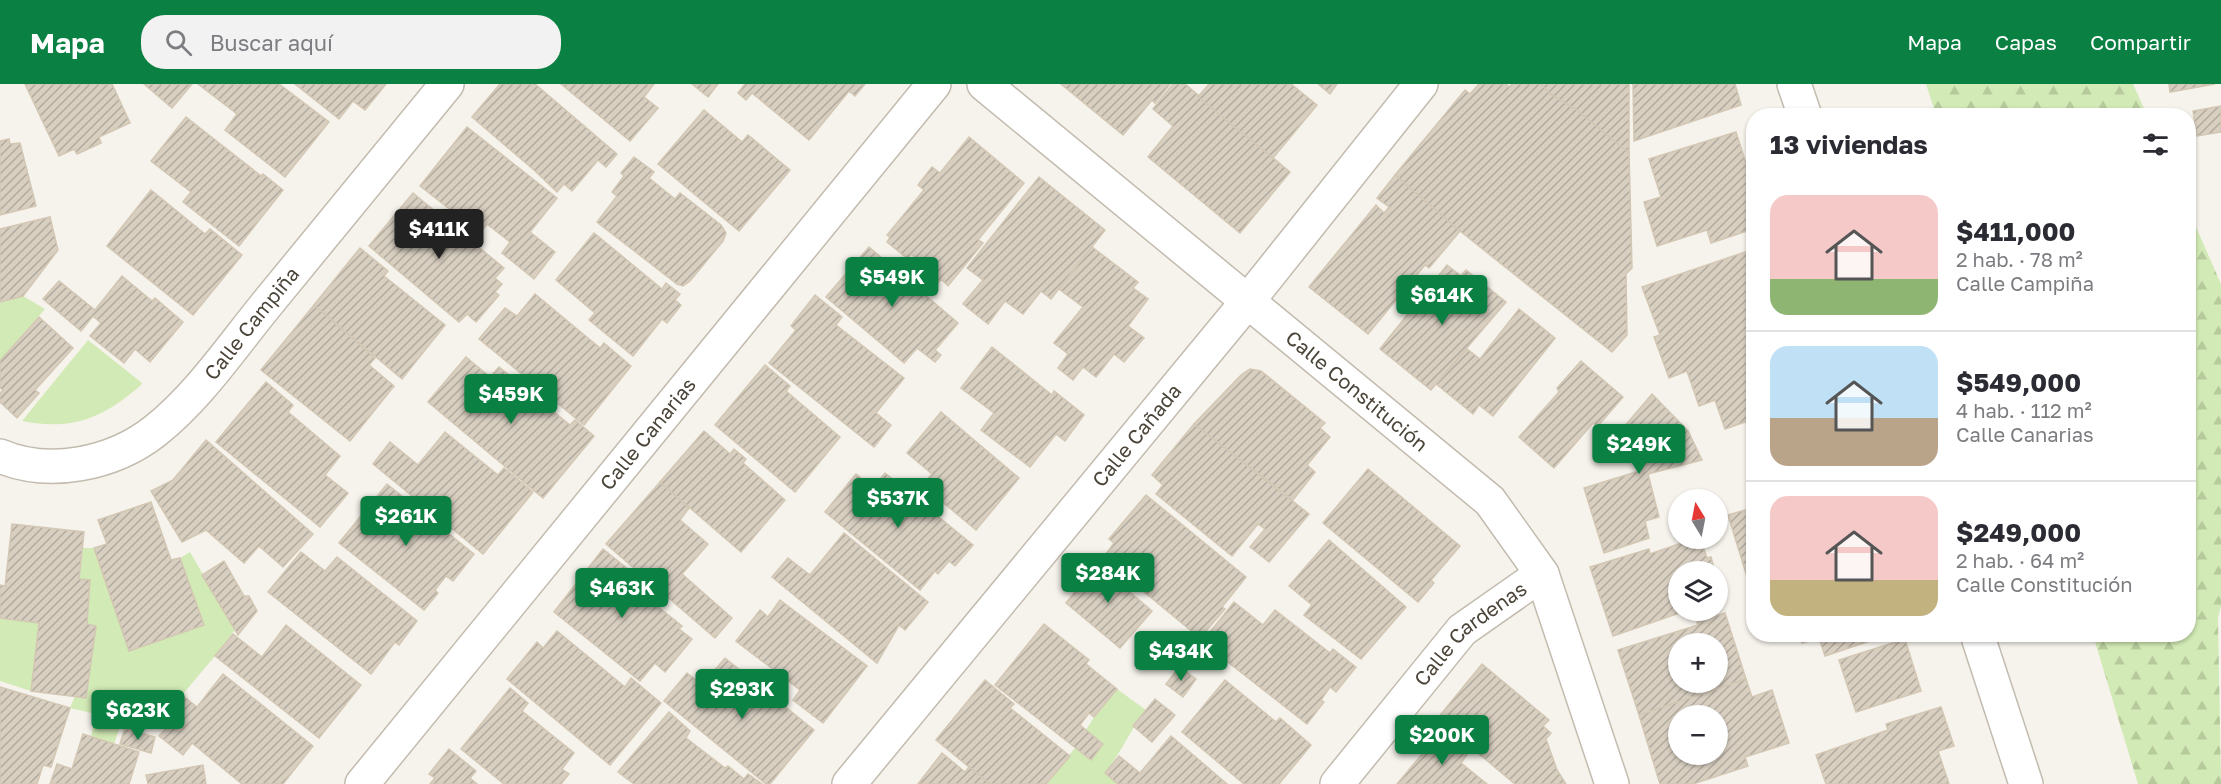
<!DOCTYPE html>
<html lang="es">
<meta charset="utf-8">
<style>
:root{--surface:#fff;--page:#f2f2f3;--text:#2b2b33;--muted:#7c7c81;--line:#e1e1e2;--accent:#0b8043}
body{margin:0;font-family:"Golos Text",sans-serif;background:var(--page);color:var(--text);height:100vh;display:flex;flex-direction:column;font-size:22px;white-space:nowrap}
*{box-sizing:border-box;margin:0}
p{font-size:20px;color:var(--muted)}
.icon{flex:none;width:33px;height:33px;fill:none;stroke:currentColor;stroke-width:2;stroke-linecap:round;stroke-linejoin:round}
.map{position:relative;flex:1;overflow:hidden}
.drawer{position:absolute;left:1746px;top:24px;width:450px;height:534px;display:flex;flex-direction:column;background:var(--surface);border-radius:24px;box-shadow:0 2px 4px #0004}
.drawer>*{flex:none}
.needle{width:39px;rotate:350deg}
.controls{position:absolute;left:1668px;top:405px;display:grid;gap:12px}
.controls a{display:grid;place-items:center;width:60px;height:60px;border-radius:50%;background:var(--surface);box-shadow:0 2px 4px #0004;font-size:30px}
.price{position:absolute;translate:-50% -51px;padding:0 14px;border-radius:6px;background:var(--accent);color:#fff;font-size:20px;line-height:39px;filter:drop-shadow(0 2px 3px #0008)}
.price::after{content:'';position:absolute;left:50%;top:36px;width:18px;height:14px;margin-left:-9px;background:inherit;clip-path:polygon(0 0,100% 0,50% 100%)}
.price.current{background:#222;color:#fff}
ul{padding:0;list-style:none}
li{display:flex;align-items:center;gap:18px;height:150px;padding:0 24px}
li+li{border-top:2px solid var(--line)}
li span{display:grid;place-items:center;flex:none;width:168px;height:120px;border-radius:18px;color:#555}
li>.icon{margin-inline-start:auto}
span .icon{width:72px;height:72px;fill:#fffc;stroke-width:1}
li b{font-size:26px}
h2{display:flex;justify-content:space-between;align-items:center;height:72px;padding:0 24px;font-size:26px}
header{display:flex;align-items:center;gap:36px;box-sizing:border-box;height:84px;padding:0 30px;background:var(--accent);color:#fff}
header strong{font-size:28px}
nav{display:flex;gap:33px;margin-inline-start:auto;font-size:21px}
.search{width:420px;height:54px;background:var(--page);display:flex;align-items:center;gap:15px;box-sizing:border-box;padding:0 21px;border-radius:24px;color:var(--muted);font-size:22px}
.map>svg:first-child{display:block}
.grass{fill:#d2eab5}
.forest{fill:url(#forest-firs)}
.building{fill:url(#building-hatch);stroke:#d3c7b4;stroke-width:1.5;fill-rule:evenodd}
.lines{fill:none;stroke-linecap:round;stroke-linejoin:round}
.street-casing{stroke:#c2bbae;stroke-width:36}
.street{stroke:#fff;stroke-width:33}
.labels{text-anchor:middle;stroke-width:4.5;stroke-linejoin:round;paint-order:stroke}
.street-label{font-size:20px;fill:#4b4439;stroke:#fff}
</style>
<header>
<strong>Mapa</strong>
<div class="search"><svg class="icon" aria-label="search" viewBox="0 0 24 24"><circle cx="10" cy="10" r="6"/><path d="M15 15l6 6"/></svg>Buscar aquí</div>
<nav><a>Mapa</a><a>Capas</a><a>Compartir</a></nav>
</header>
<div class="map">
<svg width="2221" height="700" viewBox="0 0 2221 700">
<defs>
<pattern id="forest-firs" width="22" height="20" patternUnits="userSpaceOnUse" patternTransform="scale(1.5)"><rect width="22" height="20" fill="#d2eab5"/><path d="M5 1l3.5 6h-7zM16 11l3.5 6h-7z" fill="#b6ca9c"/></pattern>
<pattern id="building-hatch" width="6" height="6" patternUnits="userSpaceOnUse" patternTransform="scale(1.5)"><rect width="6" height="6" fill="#d8cfc1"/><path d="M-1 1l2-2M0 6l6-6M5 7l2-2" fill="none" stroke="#b1aa9e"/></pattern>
</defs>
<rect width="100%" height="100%" fill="#f6f3ec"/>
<!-- grass -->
<g class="grass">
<path d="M23,212L45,225L0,277V218Z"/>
<path d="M88,256L142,299L140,302C103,334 72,347 22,337Z"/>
<path d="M83,464H94L129,567L204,541L180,474L190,468L235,546L215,572L161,636L154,642L123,634L114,660L91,653L96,630L70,624L75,612L86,613L96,542L87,540L90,496L79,495Z"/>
<path d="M0,534L39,539L31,607L0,597Z"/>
<path d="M1117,605L1146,626C1130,646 1121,669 1105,689L1118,700H1046L1075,664L1091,676L1103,660L1086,646L1094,633Z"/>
</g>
<!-- forest -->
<g class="forest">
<path d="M1926,0H2133L2147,31H1936Z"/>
<path d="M2189,127L2221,200V522L2218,533L2221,700H2138L2093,551L2188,550Z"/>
</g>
<!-- building -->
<g class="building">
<path d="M25,0H112L130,39L99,53L101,59L77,70L74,65L59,72Z"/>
<path d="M144,0H192L172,24Z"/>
<path d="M198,0H235L238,2L239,0H279L329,38L285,93L225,46L237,30Z"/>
<path d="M295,0H386L365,26L353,17L339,35Z"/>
<path d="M500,0H535L617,70L606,83L598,76L572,107L564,100L557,108L534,86L472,33Z"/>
<path d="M561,0H654L644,13L658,24L630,57Z"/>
<path d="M692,0H718L708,13Z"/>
<path d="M745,0H865L855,12L849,7L809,56L752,9L746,16L738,9Z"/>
<path d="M1061,0H1170L1155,19L1152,16L1123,51Z"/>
<path d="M1173,0H1185L1290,88L1240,149L1148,73L1173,42L1153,25Z"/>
<path d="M1209,0H1291L1317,21L1273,74L1198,13Z"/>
<path d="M1318,0H1337L1330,10Z"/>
<path d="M1479,0H1506L1509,3L1512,0H1540L1552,11L1577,26L1629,69L1632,184L1626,190L1627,251L1612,268L1460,147L1395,91L1465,6L1470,10Z"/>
<path d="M1540,0H1629V69L1577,26L1552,11Z"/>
<path d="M1633,0H1735L1741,21L1634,57Z"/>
<path d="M2169,0H2215L2170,8Z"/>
<path d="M2221,22V48L2197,52L2193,27Z"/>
<path d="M704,26L742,58L748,51L790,86L739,147L658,80Z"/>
<path d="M186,33L261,92L263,90L283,106L239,162L183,118L191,108L151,77Z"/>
<path d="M467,43L557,114L530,148L555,168L534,195L502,169L510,158L487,140L480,149L420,102Z"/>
<path d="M1736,48L1754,104V131L1749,133L1753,145L1711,159L1707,146L1657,162L1644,118L1661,113L1649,75Z"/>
<path d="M969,53L1024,99L978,156L983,159L948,202L941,195L938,199L911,178L914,172L911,170L908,175L887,158L890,153L887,151L924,106L918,101L932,83L940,89Z"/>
<path d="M9,55L10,60L20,59L36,122L0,131V57Z"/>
<path d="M634,73L654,88L649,94L675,115L680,109L721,141L726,149L723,157L690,197L683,202L677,200L597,138L617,112L612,108L624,92L621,89Z"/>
<path d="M1395,91L1460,147L1429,184L1425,181L1368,250L1309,203L1376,121L1384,129L1389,123L1377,114Z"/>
<path d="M1039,93L1105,146L1051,215L1041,207L1023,230L1005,217L988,240L963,220L983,196L967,184Z"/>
<path d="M151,106L205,150L210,145L242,171L193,231L107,162Z"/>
<path d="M413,109L504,184L495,194L502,200L495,208L499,211L476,238L467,230L459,238L369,162Z"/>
<path d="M50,133L58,166L23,212L0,218V145Z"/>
<path d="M594,149L662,205L666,199L680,210L675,216L681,221L667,239L662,235L633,272L589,236L595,229L556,196Z"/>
<path d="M869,163L958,239L935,266L941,271L935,278L917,264L904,279L826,213Z"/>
<path d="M1092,163L1138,198L1133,204L1148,215L1128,242L1144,254L1124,278L1114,270L1096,293L1083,283L1073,296L1058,284L1068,270L1054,259L1083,223L1059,205Z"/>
<path d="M360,164L388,187L384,192L445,241L402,295L314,221Z"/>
<path d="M1754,165V335L1725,345L1715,316L1699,322L1687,287L1669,294L1654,253L1660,251L1642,203Z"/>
<path d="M1447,181L1461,192L1466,186L1506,218L1431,306L1380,265Z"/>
<path d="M122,192L152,217L155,214L183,238L150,278L135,265L124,279L90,252L101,239L93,232L81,247L43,215L59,197L95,226Z"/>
<path d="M535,210L600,264L604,259L631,282L584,341L479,255L505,224L517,232Z"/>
<path d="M815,211L842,233L836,241L904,294L876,329L891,341L874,363L769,279L796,246L791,242Z"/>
<path d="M314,221L375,274L369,281L394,302L350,357L261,286Z"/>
<path d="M1519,225L1555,254L1493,332L1479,321L1473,330L1436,300L1467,265L1480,275Z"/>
<path d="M39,233L73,264L35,306L39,309L17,334L0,318V309L3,306L0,304V277Z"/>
<path d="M992,263L1052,311L1054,307L1084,331L1065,357L1056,350L1030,383L981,346L994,329L961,304Z"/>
<path d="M466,273L490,293L499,283L570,341L575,336L594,352L543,414L428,318Z"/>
<path d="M1581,277L1623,313L1597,343L1593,339L1554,384L1519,353L1559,308L1557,304Z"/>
<path d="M765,281L790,302L786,307L840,353L795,408L715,341Z"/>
<path d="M1250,285L1261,287L1325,339L1320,344L1330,353L1307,381L1315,388L1293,416L1194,340L1241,291Z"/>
<path d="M266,298L293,321L288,328L340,372L325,391L348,409L320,443L216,358Z"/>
<path d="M1652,310L1688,347L1702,376L1648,390L1659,433L1645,437L1649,454L1604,469L1584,404L1639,387L1617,351Z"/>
<path d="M941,328L1019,394L976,446L922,401L932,390L907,369Z"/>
<path d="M1194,340L1309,430L1269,478L1250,463L1265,445L1258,440L1232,472L1156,410L1163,401L1152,391Z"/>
<path d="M704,347L730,370L734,365L746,375L743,379L785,416L741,468L660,398Z"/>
<path d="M445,348L498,391L504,384L533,408L483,470L373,380L390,358L418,381Z"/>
<path d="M206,356L313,450L283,483L259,462L244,479L206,446L182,458L151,407L173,396Z"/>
<path d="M1368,385L1460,462L1431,496L1434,499L1418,518L1323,439Z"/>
<path d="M885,389L973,461L955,482L949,477L938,490L935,487L920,506L825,428L856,390L873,404Z"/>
<path d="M660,398L689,424L680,436L708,460L682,490L732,534L715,554L606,460Z"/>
<path d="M387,400L474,470L453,497L446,492L435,506L438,509L424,526L339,459Z"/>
<path d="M1146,411L1246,493L1222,523L1225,525L1200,554L1103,474L1114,459L1109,455Z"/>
<path d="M151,418L171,476L180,474L204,541L129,567L94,464L107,460L98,436Z"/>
<path d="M1752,424L1754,428L1752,509L1728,431Z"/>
<path d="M12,440L84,448L79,495L90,496L87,540L96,542L86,614L31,607L39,539L0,534V501L5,502Z"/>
<path d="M844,449L928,518L905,546L899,541L877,579L772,493L788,474L810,491Z"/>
<path d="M1696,454H1700L1707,474L1711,473L1715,488H1678V526H1688L1613,552L1590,483L1649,465L1650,470Z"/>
<path d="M1329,456L1406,523L1361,575L1304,531L1312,521L1289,502Z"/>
<path d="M603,465L638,493L631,501L682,542L679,545L692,555L665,588L655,579L640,597L554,528Z"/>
<path d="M301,468L325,487L337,473L417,537L399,561L395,558L371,590L268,508Z"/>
<path d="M1097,475L1121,494L1118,498L1152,527L1120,564L1066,519L1079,503L1076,501Z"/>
<path d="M224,477L244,512H249L257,527L238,551L202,491Z"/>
<path d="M1718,494L1724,514L1718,517Z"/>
<path d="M780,516L867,582L823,639L793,616L800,606L736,557L760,526L768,533Z"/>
<path d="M1234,518L1263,541L1275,526L1330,569L1333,565L1356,583L1336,608L1330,603L1321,616L1324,618L1307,640L1202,558Z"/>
<path d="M1725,529L1746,595L1639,631L1618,566L1698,541L1697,538ZM1678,560H1718V598H1678Z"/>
<path d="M1044,540L1089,576L1086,580L1117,605L1094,633L1089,629L1080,641L1103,660L1091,676L995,601Z"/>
<path d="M286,541L361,601L319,654L215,572L233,550L262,573Z"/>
<path d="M557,547L625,603L631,594L661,619L610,681L507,595L537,558L543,564Z"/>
<path d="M1800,550H1891L1825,572L1819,554L1802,559Z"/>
<path d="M1905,555L1921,607L1856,628L1839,576Z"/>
<path d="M725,574L814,646L770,700H766L664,617L687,589L702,601Z"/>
<path d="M1482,580L1549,636L1543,642L1551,649L1546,655L1557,686L1566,700H1515L1437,635Z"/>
<path d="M1179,583L1196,595L1183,613L1166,600Z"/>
<path d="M223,590L313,662L283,700H242L192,659L183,671L159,652L168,642L161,636L182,611L197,623Z"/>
<path d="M1746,595L1752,613L1772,606L1789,659L1745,673L1748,682L1693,700H1660L1639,631ZM1678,632H1718V670H1678Z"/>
<path d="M985,596L1014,620L1010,624L1070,672L1046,700H990L936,656Z"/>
<path d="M1225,596L1276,638L1280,634L1311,661L1279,700H1244L1182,648Z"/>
<path d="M0,603L70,624L51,683L43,681L37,700H0Z"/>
<path d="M510,604L528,619L522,627L574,669L562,685L569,690L561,700H504L461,665Z"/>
<path d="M1155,615L1175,631L1152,658L1133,642Z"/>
<path d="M1941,623L1954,662L1938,667L1949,700H1826L1816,671L1888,646L1886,640Z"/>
<path d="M669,628L690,647L686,654L725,684L728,682L744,695L748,690L762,700H634L618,688Z"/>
<path d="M125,644L155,653L151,669L120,660Z"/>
<path d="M83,650L139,668L129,700H50L57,680L72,685Z"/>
<path d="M1439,650L1458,665L1464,658L1472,664L1461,679L1487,700H1397Z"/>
<path d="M1171,652L1227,700H1118L1105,689L1119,672L1140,689Z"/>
<path d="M449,665L476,687L470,694L477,700H430L435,694L429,690Z"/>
<path d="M942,669L965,688L969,683L990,700H918Z"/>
<path d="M203,681L206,700H148L146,691Z"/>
</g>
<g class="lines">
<!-- street casing -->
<g class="street-casing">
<g id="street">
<path id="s1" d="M984,0L1490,417L1542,490L1612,700"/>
<path d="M1794,0L1805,32"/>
<path id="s2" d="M0,372C49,393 113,380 155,347C198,313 231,264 266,221C326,148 386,74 447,0"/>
<path d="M1977,550L2026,700"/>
<path id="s3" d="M362,700L934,0"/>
<path id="s4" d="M849,700L1247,218L1421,0"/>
<path id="s5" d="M1337,700L1462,546L1542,490"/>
</g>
</g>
<!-- street -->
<use href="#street" class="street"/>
</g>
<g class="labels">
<!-- street labels -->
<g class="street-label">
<text dy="7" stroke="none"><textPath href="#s2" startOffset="309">Calle Campiña</textPath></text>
<text dy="7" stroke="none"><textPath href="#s1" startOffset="483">Calle Constitución</textPath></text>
<text dy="7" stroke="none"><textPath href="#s3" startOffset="452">Calle Canarias</textPath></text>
<text dy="7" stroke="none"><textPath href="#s4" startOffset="452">Calle Cañada</textPath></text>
<text dy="7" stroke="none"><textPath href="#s5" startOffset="202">Calle Cardenas</textPath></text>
</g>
</g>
</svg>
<div class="controls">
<a><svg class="needle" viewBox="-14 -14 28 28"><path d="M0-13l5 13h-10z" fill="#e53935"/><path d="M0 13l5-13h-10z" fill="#7c7c81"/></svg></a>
<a><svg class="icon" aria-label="layers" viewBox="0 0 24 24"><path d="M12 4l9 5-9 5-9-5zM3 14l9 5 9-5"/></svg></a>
<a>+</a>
<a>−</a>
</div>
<b class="price current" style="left:439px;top:176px">$411K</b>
<b class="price" style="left:892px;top:224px">$549K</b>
<b class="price" style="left:1442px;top:242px">$614K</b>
<b class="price" style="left:511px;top:341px">$459K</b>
<b class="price" style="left:1639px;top:391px">$249K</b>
<b class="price" style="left:898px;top:445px">$537K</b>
<b class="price" style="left:406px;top:463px">$261K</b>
<b class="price" style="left:1108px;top:520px">$284K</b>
<b class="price" style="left:622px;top:535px">$463K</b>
<b class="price" style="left:1181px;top:598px">$434K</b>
<b class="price" style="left:742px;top:636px">$293K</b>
<b class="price" style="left:138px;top:657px">$623K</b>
<b class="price" style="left:1442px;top:682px">$200K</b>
<section class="drawer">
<h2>13 viviendas<svg class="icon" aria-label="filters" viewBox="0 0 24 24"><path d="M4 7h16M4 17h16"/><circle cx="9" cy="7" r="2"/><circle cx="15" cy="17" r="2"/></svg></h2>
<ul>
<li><span style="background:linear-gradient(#f6c9c9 70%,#8fb573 0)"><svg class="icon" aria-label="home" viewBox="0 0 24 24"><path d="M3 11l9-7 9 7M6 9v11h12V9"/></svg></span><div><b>$411,000</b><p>2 hab. · 78 m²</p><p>Calle Campiña</p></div></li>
<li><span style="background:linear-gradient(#bfe0f5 60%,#b9a48a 0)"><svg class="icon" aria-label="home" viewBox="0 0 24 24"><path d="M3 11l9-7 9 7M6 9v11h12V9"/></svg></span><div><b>$549,000</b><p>4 hab. · 112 m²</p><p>Calle Canarias</p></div></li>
<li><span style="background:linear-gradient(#f6c9c9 70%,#c2b280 0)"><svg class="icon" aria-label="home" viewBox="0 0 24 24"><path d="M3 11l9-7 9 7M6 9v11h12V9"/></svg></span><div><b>$249,000</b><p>2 hab. · 64 m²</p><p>Calle Constitución</p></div></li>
</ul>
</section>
</div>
